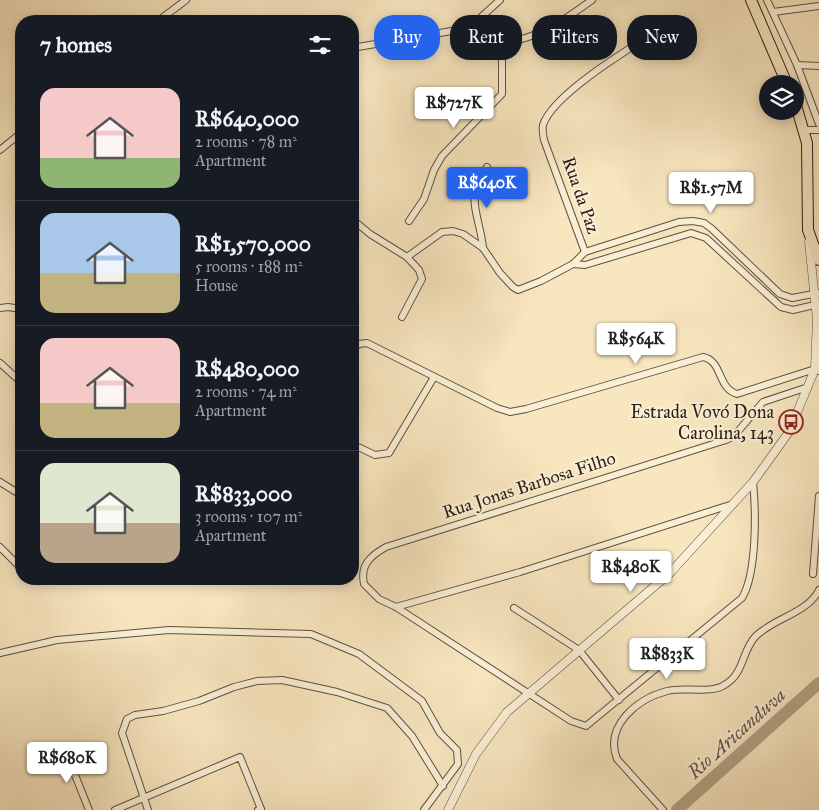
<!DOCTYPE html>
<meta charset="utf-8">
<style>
:root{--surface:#171b24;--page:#242831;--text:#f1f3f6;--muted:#9ea1a6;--line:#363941;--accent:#2563eb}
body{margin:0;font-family:"IM FELL Great Primer",serif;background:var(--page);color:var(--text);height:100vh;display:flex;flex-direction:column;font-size:19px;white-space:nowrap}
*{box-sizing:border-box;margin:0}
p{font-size:16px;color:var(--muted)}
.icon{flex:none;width:28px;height:28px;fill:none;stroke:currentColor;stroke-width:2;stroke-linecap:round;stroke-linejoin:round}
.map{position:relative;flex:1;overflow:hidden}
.details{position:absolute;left:15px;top:15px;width:344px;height:570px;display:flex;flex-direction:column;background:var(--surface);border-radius:20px;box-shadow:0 2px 12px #0003}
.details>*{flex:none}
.hud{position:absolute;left:374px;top:15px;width:370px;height:45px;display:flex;gap:10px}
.buttons{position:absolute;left:759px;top:75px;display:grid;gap:10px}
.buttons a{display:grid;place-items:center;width:45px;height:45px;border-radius:50%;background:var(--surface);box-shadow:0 2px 12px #0003;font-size:25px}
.price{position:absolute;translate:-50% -42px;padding:0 11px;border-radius:5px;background:#fff;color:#222;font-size:16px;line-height:32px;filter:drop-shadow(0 1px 2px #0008)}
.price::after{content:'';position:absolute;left:50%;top:30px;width:15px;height:11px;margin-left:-8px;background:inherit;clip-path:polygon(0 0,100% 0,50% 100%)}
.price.on{background:var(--accent);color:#fff}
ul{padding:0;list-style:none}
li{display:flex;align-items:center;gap:15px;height:125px;padding:0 25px}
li+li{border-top:1px solid var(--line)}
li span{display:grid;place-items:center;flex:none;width:140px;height:100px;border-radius:15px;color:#555}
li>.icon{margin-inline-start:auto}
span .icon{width:60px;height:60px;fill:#fffc;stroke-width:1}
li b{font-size:21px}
h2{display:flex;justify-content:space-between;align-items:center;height:60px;padding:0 25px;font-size:21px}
.chip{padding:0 18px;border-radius:20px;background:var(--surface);box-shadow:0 2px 12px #0003;font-size:18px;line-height:45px}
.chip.on{background:var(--accent);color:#fff}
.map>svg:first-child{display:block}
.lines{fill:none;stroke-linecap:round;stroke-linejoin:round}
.river{stroke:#b2a285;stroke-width:12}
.minor-casing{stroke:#5e5040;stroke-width:8}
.tertiary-casing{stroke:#5e5040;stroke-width:9}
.primary-casing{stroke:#2a1e15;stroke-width:12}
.minor{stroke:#faefd5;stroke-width:6}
.tertiary{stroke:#faefd5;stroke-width:8}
.primary{stroke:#f8e6bf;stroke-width:10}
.labels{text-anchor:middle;stroke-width:4;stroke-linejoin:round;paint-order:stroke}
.street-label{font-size:18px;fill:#2a1e15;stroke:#faefd5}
.poi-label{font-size:18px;fill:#2a1e15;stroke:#faefd5;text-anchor:end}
.water-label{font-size:19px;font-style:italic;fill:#605342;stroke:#faefd5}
</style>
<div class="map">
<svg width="819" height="810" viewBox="0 0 819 810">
<rect width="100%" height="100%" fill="#f8e6bf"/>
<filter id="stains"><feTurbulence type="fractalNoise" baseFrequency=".004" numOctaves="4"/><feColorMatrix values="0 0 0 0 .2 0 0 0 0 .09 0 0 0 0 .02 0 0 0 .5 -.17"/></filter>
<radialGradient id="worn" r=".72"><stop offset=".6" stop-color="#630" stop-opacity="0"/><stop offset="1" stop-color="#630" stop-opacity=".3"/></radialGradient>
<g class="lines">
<!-- river -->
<path class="river" d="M677,810L819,683"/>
<!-- minor casing -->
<g class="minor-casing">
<g id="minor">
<path d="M767,0L797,65L819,124"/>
<path d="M773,12L819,6"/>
<path d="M158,21L186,0"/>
<path d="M469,28C507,62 560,23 592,0"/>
<path d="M352,48L469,28L500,0"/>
<path d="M797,65L819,66"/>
<path d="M805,130H819"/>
<path d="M0,150L21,133"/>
<path d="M352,219L370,234L407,257L442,232L453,231L463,234L483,248L500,273L513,287L518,290L541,281L573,264L585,252L679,222L693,221L704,223L712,229L780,294L792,298L819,293"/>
<path d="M409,221L424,199L434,170L442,156L502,94V41"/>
<path d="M483,248C482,231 472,207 475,193C478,183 483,175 487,167"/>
<path d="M585,252L544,140C543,135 542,130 543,125C553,93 637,44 667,25"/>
<path d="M573,264L585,265L691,233L706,238L781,307L793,310L819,304"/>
<path d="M0,308L8,307L21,309"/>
<path d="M402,317L422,279L419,270L407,257"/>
<path d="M352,350L359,344L367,343L497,408L510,412L526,409L703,357C723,361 717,388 737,394L815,369L819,371"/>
<path d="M0,363L21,382"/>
<path d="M352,444L375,455L389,453L434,377"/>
<path d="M0,482L21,495"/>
<path d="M753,482C756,511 757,573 742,598L586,726L571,721L396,607L379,599L364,584C360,565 370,556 386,547L726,440L734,436L763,402L808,387"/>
<path d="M0,547L21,568"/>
<path d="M813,574L819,496"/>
<path d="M396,607L520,572L733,504"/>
<path d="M514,608L579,650L619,700"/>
<path d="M0,653L57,640L169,630L311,634L359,654L422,701L440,733L457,750L458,764L424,810"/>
<path d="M65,750L89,810"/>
<path d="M115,810L240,757L261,809L258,810"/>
<path d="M148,810L122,733L127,719L135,715L163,711L199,701L234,687L257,681L282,680L337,692L387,708L412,736L443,786"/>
<path d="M663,810L617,759C604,726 637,699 667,691C685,686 711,695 726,684C744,673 742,651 755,637C773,618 807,614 819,590"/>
</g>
</g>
<!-- tertiary casing -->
<g class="tertiary-casing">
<path id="tertiary" d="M448,810L476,754L507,712L670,573L753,482L789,432L815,369L817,319L809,242"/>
</g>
<!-- primary casing -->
<g class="primary-casing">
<g id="primary">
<path d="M751,0L787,84"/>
<path d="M795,102L807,143L808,230L819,260"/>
</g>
</g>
<!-- minor -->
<use href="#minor" class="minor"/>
<!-- tertiary -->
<use href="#tertiary" class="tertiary"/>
<!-- primary -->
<use href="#primary" class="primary"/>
</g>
<!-- icons -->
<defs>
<g id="bus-ring" transform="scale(1.25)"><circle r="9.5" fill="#faefd5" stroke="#8f2418" stroke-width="1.5"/><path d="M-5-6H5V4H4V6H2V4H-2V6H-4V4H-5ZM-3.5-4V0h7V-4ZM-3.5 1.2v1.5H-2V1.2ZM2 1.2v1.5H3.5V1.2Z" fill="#8f2418"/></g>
</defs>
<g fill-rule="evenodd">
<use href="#bus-ring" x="791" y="422"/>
</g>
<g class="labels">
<!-- street labels -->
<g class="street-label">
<text transform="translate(581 195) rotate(71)" y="6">Rua da Paz</text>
<text transform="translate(529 485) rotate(-18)" y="6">Rua Jonas Barbosa Filho</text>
</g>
<!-- poi labels -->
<g class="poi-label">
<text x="774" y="418">Estrada Vovó Dona<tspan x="774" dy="21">Carolina, 143</tspan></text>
</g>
<!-- water labels -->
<g class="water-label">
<text transform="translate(736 733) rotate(-42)" y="7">Rio Aricanduva</text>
</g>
</g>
<rect width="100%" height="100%" filter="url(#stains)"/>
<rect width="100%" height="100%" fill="url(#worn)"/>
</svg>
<div class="buttons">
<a><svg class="icon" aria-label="layers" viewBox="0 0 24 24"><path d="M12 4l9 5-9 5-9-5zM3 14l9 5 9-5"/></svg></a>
</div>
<b class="price" style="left:454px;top:129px">R$727K</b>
<b class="price on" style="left:487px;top:209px">R$640K</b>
<b class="price" style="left:711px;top:214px">R$1.57M</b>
<b class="price" style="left:636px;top:365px">R$564K</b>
<b class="price" style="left:631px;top:593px">R$480K</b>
<b class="price" style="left:667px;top:680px">R$833K</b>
<b class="price" style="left:67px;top:784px">R$680K</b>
<div class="hud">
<a class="chip on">Buy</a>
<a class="chip">Rent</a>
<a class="chip">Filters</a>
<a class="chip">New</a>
</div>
<section class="details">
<h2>7 homes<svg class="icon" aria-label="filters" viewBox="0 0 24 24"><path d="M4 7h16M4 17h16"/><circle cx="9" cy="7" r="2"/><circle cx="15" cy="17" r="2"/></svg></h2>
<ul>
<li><span style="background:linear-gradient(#f6c9c9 70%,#8fb573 0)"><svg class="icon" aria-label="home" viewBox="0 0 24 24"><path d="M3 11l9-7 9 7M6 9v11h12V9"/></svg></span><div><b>R$640,000</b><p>2 rooms · 78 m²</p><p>Apartment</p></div></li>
<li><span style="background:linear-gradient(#a9c7e8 60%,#c2b280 0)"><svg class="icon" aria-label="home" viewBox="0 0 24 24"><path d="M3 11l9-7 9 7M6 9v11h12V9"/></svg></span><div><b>R$1,570,000</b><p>5 rooms · 188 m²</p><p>House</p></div></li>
<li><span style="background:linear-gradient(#f6c9c9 65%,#c2b280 0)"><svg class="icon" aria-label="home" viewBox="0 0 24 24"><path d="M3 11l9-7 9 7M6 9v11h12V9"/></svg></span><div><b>R$480,000</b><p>2 rooms · 74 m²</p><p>Apartment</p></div></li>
<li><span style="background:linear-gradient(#dfe7d0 60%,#b9a48a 0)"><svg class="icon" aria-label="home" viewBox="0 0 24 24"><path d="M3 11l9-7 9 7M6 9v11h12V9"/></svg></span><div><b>R$833,000</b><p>3 rooms · 107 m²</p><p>Apartment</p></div></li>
</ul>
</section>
</div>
